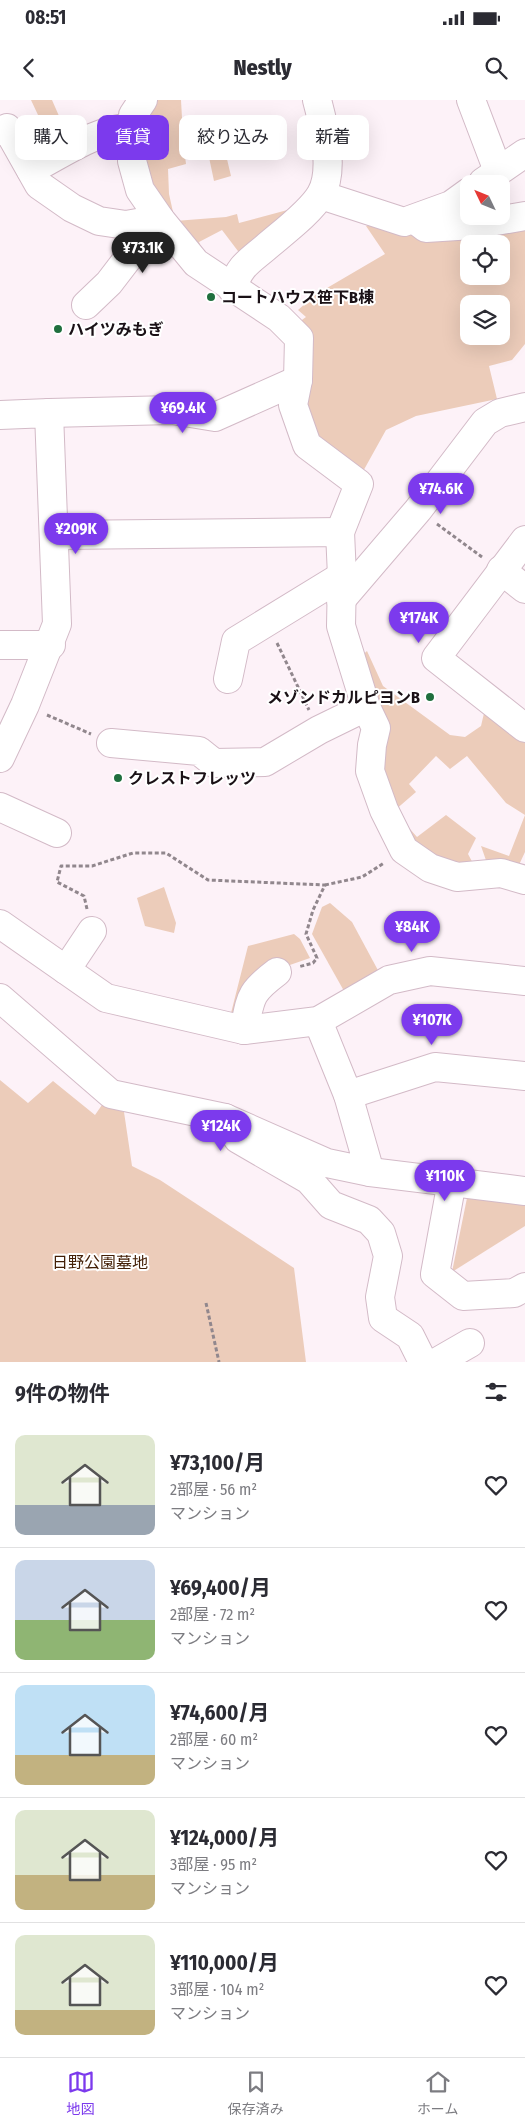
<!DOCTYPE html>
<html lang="ja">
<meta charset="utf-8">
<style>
:root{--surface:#fff;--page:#f7f7f7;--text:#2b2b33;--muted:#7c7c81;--line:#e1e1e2;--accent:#7c3aed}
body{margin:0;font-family:"Fira Sans Condensed","Noto Sans JP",sans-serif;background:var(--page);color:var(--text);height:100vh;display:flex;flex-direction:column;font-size:19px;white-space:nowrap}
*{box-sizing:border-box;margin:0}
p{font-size:16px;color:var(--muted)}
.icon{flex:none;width:28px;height:28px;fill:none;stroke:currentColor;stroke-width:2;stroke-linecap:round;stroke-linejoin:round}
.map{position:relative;height:1262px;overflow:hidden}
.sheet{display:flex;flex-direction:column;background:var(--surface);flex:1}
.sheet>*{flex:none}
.top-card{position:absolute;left:15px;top:15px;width:495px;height:45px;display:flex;gap:10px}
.needle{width:32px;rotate:313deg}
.fabs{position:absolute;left:460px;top:75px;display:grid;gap:10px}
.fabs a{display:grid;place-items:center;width:50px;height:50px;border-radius:10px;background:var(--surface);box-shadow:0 5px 20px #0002;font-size:25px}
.price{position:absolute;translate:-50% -42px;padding:0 11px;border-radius:18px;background:var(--accent);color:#fff;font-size:16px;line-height:32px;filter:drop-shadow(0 1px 2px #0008)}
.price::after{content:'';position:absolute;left:50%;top:30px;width:15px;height:11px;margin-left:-8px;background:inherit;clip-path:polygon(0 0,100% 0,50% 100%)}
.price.current{background:#222;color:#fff}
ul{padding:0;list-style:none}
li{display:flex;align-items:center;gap:15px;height:125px;padding:0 15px}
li+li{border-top:1px solid var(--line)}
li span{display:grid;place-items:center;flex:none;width:140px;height:100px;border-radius:10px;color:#555}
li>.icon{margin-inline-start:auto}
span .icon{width:60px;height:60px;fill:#fffc;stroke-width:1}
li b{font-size:21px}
h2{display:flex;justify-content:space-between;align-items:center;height:60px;padding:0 15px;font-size:21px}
.tag{padding:0 18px;border-radius:10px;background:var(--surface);box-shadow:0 5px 20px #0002;font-size:18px;line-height:45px}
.tag.current{background:var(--accent);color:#fff}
.status{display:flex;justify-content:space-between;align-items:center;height:35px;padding:0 25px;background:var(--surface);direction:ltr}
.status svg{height:14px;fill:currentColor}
header{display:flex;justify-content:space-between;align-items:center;height:65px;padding:0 15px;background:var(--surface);font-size:22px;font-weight:800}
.menu{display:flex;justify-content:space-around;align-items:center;height:70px;border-top:1px solid var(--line);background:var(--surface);font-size:14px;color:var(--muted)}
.menu a{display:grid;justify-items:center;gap:2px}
.menu .current{color:var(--accent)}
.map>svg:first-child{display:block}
.green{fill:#ecccba;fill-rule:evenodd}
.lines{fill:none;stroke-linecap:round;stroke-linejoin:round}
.minor-casing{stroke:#d3bac7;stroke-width:30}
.path{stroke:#91878d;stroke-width:3;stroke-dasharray:4 2.5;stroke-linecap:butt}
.minor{stroke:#fff;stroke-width:28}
.poi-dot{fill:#206f3e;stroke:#fff;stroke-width:2}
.labels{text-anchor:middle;stroke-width:4;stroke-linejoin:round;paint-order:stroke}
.poi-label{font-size:16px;font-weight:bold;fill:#1a1116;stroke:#fff;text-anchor:start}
.park-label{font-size:16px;fill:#442007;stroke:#fff}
</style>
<div class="status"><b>08:51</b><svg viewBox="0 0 49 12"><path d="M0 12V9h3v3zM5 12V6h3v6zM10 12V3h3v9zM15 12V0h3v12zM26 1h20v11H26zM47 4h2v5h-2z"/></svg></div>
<header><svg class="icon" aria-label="back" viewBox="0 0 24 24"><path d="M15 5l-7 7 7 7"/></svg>Nestly<svg class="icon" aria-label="search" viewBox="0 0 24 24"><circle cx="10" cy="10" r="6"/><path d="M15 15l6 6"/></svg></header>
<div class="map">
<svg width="525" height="1262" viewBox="0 0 525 1262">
<rect width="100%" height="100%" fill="#fdf2f8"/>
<!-- green -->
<g class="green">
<path d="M31,0H52L69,39L53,47Z"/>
<path d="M150,0H181L182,18L204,20L217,17L231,76L214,81L206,43L184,48L186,64L168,69L169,94L175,121L226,117L237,114L239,123L306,105L244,159L222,130L199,142L207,160L173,126L137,55Z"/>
<path d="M525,113V244L512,260L489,266L497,299L416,316L386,330L361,375L317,339L302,301L295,225L306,217L298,210L315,195L385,154L366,126L377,123ZM469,144H501V176H469ZM469,204H501V236H469Z"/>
<path d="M367,551L383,586L450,635L465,637L481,626L485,609L525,639V752L518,767L488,766L481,746L509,756L525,715L506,703L467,656L450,669L436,656L409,684L416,692L394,711L417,737L446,715L476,738L468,754L476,769L418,755L388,710L358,559Z"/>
<path d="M164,787L176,823L174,833L145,826L137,798Z"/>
<path d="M330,803L352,822L380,874L344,891L312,834L322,807Z"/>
<path d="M294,834L300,839L310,858L264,874L242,913L230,917L248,846Z"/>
<path d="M0,980L28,1003L53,981L95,1015L104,1002L124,1012L132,1066L160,1080L294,1168L306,1262H0Z"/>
<path d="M468,1093L525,1103V1126L452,1172Z"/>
</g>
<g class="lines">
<!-- minor casing -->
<g class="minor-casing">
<g id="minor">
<path d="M143,0L133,15L132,61L140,90L160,119"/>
<path d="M471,0L498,71"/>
<path d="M0,31L7,28L39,85L72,108L99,121L126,125L160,119L196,163L279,218L299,238L298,280L293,305L307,345L359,384L340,432"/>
<path d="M31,70C62,54 97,29 133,27"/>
<path d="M483,82L525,53"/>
<path d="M321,95L404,122L451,105L469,92"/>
<path d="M414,119L426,128L473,125L525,116"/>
<path d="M232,189C240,166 247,163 265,148C281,134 311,112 321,94C335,70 324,26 317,0"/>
<path d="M86,205L109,183L145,136L143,122"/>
<path d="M49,313L172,310L215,317L298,280"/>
<path d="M0,315L49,313L57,524L25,605L0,658"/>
<path d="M54,435L340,432L342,476L341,526L366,607L319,630L265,662L214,663L199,651L111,643"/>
<path d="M525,440L436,558L525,628"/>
<path d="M501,470L525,489"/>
<path d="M341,500L418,410L485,322L500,313L525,307"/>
<path d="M0,545H51"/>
<path d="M228,579L236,541L342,476"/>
<path d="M366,607L376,628L372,645L370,671L384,710L404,750L430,768L457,777L501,773L525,780"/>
<path d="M0,707L57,733"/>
<path d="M0,824L106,898L244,930L318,921L389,880L430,871L525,881"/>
<path d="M66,870L92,831"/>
<path d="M0,898L111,994L225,1018"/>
<path d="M318,921L348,995L370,1072L327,1063L225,1018L238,1039L309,1080L331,1105L369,1120L381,1133L388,1156L380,1197L383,1218L410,1236L423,1262"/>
<path d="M244,930C251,897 249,893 277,872"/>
<path d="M348,995L435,967L525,976"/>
<path d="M370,1072L525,1091"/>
<path d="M452,1081L435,1174L463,1196L514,1193L525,1187"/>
<path d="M437,1262L470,1243"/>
</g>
</g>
<!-- path -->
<g class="path">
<path d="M437,424L482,457"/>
<path d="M277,543L309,610"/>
<path d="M47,615L91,634"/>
<path d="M325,785L362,777L384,763"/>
<path d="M87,809L84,796L57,782L61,766H92L133,753H166L208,780L325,785L313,810L306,834L317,858L313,863L298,867"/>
<path d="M206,1203L219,1262"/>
</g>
<!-- minor -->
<use href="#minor" class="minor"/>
</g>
<!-- markers -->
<g class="poi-dot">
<circle cx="211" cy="197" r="5"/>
<circle cx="58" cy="229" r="5"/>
<circle cx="430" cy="597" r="5"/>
<circle cx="118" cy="678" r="5"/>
</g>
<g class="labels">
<!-- poi labels -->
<g class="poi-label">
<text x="221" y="203">コートハウス笹下B棟</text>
<text x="68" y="235">ハイツみもぎ</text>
<text x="420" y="603" text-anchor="end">メゾンドカルピヨンB</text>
<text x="128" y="684">クレストフレッツ</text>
</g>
<!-- park labels -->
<g class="park-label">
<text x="100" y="1168">日野公園墓地</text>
</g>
</g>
</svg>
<div class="fabs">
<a><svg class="needle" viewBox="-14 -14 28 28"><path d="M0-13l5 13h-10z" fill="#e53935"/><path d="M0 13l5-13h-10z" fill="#7c7c81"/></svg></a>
<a><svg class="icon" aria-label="locate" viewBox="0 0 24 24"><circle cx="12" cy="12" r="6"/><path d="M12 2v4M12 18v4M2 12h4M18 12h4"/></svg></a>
<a><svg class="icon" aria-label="layers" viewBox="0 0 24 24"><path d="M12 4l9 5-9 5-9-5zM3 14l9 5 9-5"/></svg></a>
</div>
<b class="price current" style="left:143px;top:174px">¥73.1K</b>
<b class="price" style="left:183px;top:334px">¥69.4K</b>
<b class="price" style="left:441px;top:415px">¥74.6K</b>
<b class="price" style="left:76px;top:455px">¥209K</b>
<b class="price" style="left:419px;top:544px">¥174K</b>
<b class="price" style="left:412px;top:853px">¥84K</b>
<b class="price" style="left:432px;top:946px">¥107K</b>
<b class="price" style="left:221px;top:1052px">¥124K</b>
<b class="price" style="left:445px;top:1102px">¥110K</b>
<div class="top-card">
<a class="tag">購入</a>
<a class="tag current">賃貸</a>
<a class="tag">絞り込み</a>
<a class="tag">新着</a>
</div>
</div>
<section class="sheet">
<h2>9件の物件<svg class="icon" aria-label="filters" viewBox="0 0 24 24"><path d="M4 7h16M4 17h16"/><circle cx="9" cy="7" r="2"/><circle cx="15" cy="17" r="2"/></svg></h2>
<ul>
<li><span style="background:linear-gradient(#dfe7d0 70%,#9aa5b1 0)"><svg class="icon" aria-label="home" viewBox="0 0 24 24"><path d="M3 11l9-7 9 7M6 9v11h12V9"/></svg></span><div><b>¥73,100/月</b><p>2部屋 · 56 m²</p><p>マンション</p></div><svg class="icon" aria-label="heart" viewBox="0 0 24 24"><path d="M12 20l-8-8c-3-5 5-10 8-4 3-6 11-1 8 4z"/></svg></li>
<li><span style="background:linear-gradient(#c9d6e8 60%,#8fb573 0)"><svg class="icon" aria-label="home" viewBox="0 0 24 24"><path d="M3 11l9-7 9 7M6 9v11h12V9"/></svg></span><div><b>¥69,400/月</b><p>2部屋 · 72 m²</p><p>マンション</p></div><svg class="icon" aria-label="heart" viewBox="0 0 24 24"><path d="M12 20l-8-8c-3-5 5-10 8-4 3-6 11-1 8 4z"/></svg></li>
<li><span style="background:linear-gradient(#bfe0f5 70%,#c2b280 0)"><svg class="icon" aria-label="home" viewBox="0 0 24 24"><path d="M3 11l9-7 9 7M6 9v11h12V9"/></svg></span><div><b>¥74,600/月</b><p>2部屋 · 60 m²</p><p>マンション</p></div><svg class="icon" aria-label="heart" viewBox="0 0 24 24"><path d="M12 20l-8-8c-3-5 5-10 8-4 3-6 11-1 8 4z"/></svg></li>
<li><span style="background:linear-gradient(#dfe7d0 65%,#c2b280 0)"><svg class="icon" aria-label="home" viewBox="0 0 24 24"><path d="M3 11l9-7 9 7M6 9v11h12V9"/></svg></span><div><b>¥124,000/月</b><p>3部屋 · 95 m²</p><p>マンション</p></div><svg class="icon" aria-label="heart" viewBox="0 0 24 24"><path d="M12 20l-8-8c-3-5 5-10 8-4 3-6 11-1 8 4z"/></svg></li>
<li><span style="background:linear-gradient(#dfe7d0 75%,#c2b280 0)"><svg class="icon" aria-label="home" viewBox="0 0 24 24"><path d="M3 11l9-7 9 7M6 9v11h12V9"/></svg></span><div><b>¥110,000/月</b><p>3部屋 · 104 m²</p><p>マンション</p></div><svg class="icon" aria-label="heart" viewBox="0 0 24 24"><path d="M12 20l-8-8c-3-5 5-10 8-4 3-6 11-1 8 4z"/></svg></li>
</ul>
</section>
<nav class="menu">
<a class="current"><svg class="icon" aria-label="map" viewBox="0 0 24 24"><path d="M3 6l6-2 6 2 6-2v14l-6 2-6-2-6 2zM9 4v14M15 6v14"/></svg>地図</a>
<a><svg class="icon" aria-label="saved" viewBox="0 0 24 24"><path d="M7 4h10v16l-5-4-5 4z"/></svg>保存済み</a>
<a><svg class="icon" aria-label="home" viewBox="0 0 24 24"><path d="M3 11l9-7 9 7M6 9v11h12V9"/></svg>ホーム</a>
</nav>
